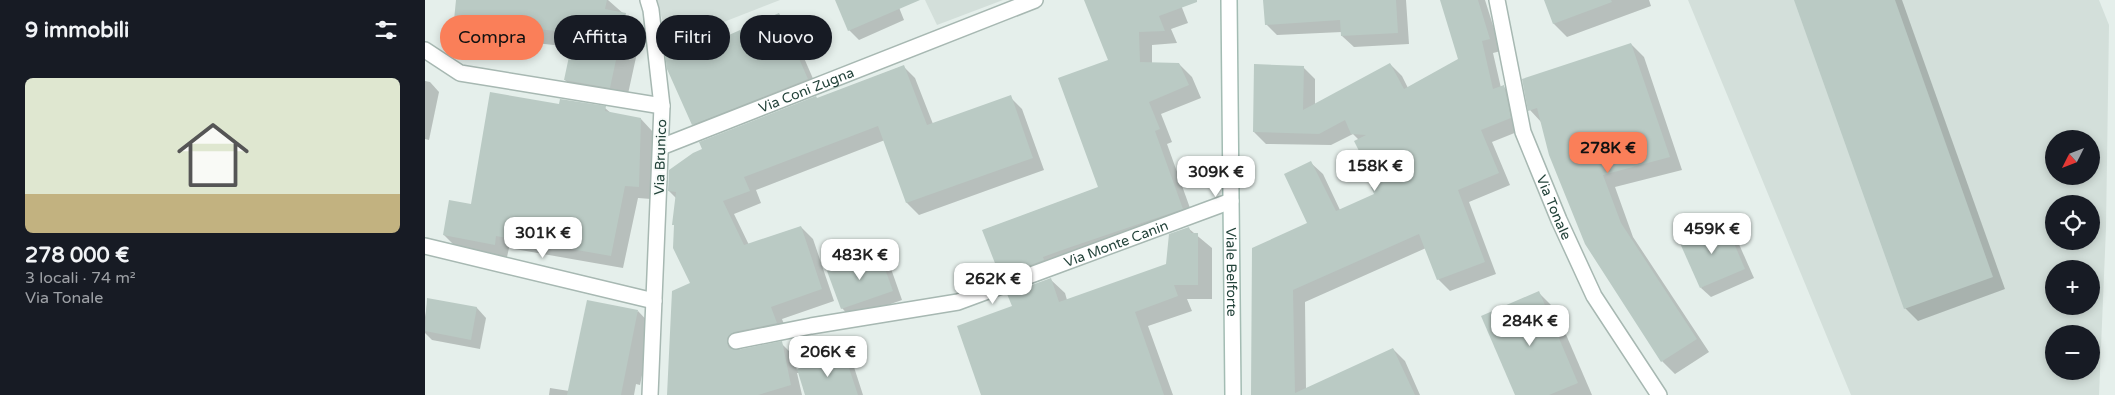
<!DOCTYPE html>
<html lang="it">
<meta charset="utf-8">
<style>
:root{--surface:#171b24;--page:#20242c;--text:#f1f3f6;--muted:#9ea1a6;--accent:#fa7f59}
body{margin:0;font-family:"Varela Round",sans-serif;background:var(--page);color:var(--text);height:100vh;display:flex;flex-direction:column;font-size:19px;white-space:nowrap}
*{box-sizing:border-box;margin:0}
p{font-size:16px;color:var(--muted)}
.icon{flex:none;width:28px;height:28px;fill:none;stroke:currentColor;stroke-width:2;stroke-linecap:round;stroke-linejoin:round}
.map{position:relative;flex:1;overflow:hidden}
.drawer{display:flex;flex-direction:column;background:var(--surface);width:425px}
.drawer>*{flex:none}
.hud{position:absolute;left:15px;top:15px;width:475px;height:45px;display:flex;gap:10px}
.needle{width:32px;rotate:228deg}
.tools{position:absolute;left:1620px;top:130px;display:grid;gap:10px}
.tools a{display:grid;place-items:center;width:55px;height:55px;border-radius:50%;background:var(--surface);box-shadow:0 2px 8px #0003;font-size:25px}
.price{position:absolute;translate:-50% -42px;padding:0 11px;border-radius:10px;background:#fff;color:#222;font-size:16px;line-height:32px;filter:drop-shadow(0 1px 2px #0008)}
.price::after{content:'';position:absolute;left:50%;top:30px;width:15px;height:11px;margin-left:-8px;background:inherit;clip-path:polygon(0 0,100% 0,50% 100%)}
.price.selected{background:var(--accent);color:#111}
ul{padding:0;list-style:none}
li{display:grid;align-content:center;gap:10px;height:265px;padding:0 25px}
li span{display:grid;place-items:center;height:155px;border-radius:8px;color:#555}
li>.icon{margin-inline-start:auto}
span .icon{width:90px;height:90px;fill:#fffc;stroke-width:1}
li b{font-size:21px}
h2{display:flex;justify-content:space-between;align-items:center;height:60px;padding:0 25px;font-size:21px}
.pill{padding:0 18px;border-radius:22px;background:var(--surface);box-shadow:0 2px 8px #0003;font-size:18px;line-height:45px}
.pill.selected{background:var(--accent);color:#111}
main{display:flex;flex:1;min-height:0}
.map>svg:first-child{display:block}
.built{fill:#d3dfda;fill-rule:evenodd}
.shadow{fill:#0003}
.building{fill:#bacac4}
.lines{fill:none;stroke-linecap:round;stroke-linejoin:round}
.street-casing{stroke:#a7b8b2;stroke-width:18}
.secondary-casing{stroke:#a3bcb3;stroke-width:18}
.street{stroke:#fff;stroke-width:15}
.secondary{stroke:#fff;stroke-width:15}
.labels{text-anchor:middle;stroke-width:4;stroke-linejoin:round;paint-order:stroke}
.street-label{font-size:14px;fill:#23433a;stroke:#f7fbf9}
</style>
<main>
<section class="drawer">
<h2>9 immobili<svg class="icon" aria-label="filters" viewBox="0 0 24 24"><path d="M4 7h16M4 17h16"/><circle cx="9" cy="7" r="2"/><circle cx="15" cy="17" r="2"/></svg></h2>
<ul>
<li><span style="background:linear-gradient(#dfe7d0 75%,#c2b280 0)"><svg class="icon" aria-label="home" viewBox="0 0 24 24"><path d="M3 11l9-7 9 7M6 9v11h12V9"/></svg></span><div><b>278 000 €</b><p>3 locali · 74 m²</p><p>Via Tonale</p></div></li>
</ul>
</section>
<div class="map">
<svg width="1690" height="395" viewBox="0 0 1690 395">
<rect width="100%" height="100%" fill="#e5efeb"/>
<!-- built -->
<g class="built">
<path d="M231,0H355L245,43Z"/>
<path d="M500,0H578L512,25Z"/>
<path d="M1263,0H1674L1684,25L1681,228L1674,395H1426ZM1629,139H1666V176H1629ZM1629,204H1666V241H1629ZM1629,269H1666V306H1629ZM1629,334H1666V371H1629Z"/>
</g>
<!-- shadow -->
<g class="shadow">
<path d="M33,0H183L217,30L201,103L156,96L140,80L147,47L47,36L31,20Z"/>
<path d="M411,0H471L479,20L434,40L424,30Z"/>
<path d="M661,0H754L763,23L746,29L752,43L727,45V63L754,64L767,77L776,98L736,114L747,142L742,144L770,222L589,289L576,276L559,230L675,187L685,60Z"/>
<path d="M839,0H981L984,44L929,47L917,36V32L852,35L841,24Z"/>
<path d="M1016,0H1060L1076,51L1068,53L1076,88L1079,87L1091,99L1097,130L1067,142L1085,185L1044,202L1071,274L1025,291L1013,279L1001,248L880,302L881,389L968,349L980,361L995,395H836L884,224L886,163L898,174L915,210L951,195L953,186L934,140L928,134L906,145L841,144L829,132L878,67L890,79V105L965,64L977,76L983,88L1035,59Z"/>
<path d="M1120,0H1224L1226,6L1142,37L1129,24Z"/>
<path d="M1371,0H1477L1580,289L1493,321L1480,308Z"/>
<path d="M354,14L365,26L393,90L279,135L268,124L284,36L291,42Z"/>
<path d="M1206,44L1219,57L1257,170L1190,187L1208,237L1284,352L1250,374L1237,361L1161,244L1117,123L1105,110Z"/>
<path d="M478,66L490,78L508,124L585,97L597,109L619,170L494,215L482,203L460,140L331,190L336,203L309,214L324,245L376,227L388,239L409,301L357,319L363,335L321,344L313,351L356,343L368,355L372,370L419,355L428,364L438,395H381L374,373H372L377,395H243L267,284L249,225L251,198L244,191L392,99Z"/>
<path d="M0,81L5,82L14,92L4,140L0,139Z"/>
<path d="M135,105L180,108L187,114L216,119L228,132L226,199L213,198L198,268L84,248L82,257L32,248L19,235Z"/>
<path d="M1299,223L1309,233L1329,278L1286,297L1276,288Z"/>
<path d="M763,228L787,248V299H762L767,311L723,326L748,395H558L588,307L625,279L640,293L642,300L742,265Z"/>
<path d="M454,254L464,263L477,300L426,318L417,308Z"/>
<path d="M1114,293L1130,309L1167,395H1091Z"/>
<path d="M3,299L52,308L61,318L55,349L7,340L0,333V317Z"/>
<path d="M213,311L227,326L215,385L211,384L209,395H124L125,388L144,391Z"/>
</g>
<!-- building -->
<g class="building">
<path d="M31,0H182L180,9L201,13L185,88L139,80L149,33L29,20Z"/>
<path d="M410,0H495L423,31Z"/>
<path d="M659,0H772V2L734,16L740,31L714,32L715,62L754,63L764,85L724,102L735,129L730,131L758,209L640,249L618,257L619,260L575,276L557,230L673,187L633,78L683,60Z"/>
<path d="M838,0H971L973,33L916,36L915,20L840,25Z"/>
<path d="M1015,0H1053L1065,39L1057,41L1068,89L1079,85L1086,118L1056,130L1074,173L1033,190L1060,262L1012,280L994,234L868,290L870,393L968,348L990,395H826L827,248L882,223L859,174L886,161L911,211L949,194L946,187L951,185L929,141L941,135L926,134L920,120L894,134L828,132L829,64L879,66L878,110L965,63L979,89L1033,59Z"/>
<path d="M1119,0H1186L1187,2L1128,24Z"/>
<path d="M1369,0H1470L1568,277L1479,309Z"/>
<path d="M354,13L383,79L267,125L242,69L240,54L285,34L288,42Z"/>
<path d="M1206,43L1245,157L1178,175L1196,223L1272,339L1236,362L1160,244L1124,155L1112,108L1103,111L1097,79Z"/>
<path d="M479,65L502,125L586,95L608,158L481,203L453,126L319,177L325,191L298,201L319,245L376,226L397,289L346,307L352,323L309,332L302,338V343L304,348L312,350L357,341L366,385L333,395H242L247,291L265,283L248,248L249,225H247L251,192L243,191L244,170L268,153L277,149L274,142L391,96L392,98Z"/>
<path d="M65,92L134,104L135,99L181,106L180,111L216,118L214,187L200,186L186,256L71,236L70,245L18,235L24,200L46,204Z"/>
<path d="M1300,222L1320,269L1275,288L1254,241Z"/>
<path d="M764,227L766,233H773V285H749L753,296L710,312L739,395H556L532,326L587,306L582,294L626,278L634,302L741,264L744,234Z"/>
<path d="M454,252L468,291L416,309L402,271Z"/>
<path d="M1114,291L1153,383L1124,395H1090L1056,316Z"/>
<path d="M2,298L52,307L46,340L0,331Z"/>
<path d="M162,300L213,310L196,395H142Z"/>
<path d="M419,353L433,395H380L372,369Z"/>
</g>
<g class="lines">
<!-- street casing -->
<g class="street-casing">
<g id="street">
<path d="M223,0L226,10L237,106L225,395"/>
<path id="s1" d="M1072,0L1098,132L1134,220L1169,296L1234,395"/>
<path d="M0,50L35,73L237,106"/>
<path id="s2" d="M236,147L610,0"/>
<path d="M0,246L229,301"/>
<path id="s3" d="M311,341L386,326L533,302L806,201"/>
</g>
</g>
<!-- secondary casing -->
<g class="secondary-casing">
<g id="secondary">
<path id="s4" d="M804,0L808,395"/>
</g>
</g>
<!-- street -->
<use href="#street" class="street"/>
<!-- secondary -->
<use href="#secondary" class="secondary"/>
</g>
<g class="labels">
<!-- street labels -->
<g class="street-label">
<text dy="5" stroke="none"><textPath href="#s2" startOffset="156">Via Coni Zugna</textPath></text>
<text transform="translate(235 157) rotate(-88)" y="5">Via Brunico</text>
<text dy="5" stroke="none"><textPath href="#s1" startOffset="216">Via Tonale</textPath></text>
<text dy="5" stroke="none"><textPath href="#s3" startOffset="394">Via Monte Canin</textPath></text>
<text dy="5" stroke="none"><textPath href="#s4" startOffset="272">Viale Belforte</textPath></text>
</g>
</g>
</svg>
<div class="tools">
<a><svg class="needle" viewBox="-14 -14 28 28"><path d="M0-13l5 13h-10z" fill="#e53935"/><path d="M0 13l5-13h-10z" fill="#9ea1a6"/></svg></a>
<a><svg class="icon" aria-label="locate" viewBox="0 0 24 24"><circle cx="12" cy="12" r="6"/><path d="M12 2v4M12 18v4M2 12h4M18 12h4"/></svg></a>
<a>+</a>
<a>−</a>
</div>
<b class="price selected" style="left:1183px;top:174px">278K €</b>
<b class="price" style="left:950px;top:192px">158K €</b>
<b class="price" style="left:791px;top:198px">309K €</b>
<b class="price" style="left:1287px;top:255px">459K €</b>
<b class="price" style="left:118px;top:259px">301K €</b>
<b class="price" style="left:435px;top:281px">483K €</b>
<b class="price" style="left:568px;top:305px">262K €</b>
<b class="price" style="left:1105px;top:347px">284K €</b>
<b class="price" style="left:403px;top:378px">206K €</b>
<div class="hud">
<a class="pill selected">Compra</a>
<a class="pill">Affitta</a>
<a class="pill">Filtri</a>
<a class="pill">Nuovo</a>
</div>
</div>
</main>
